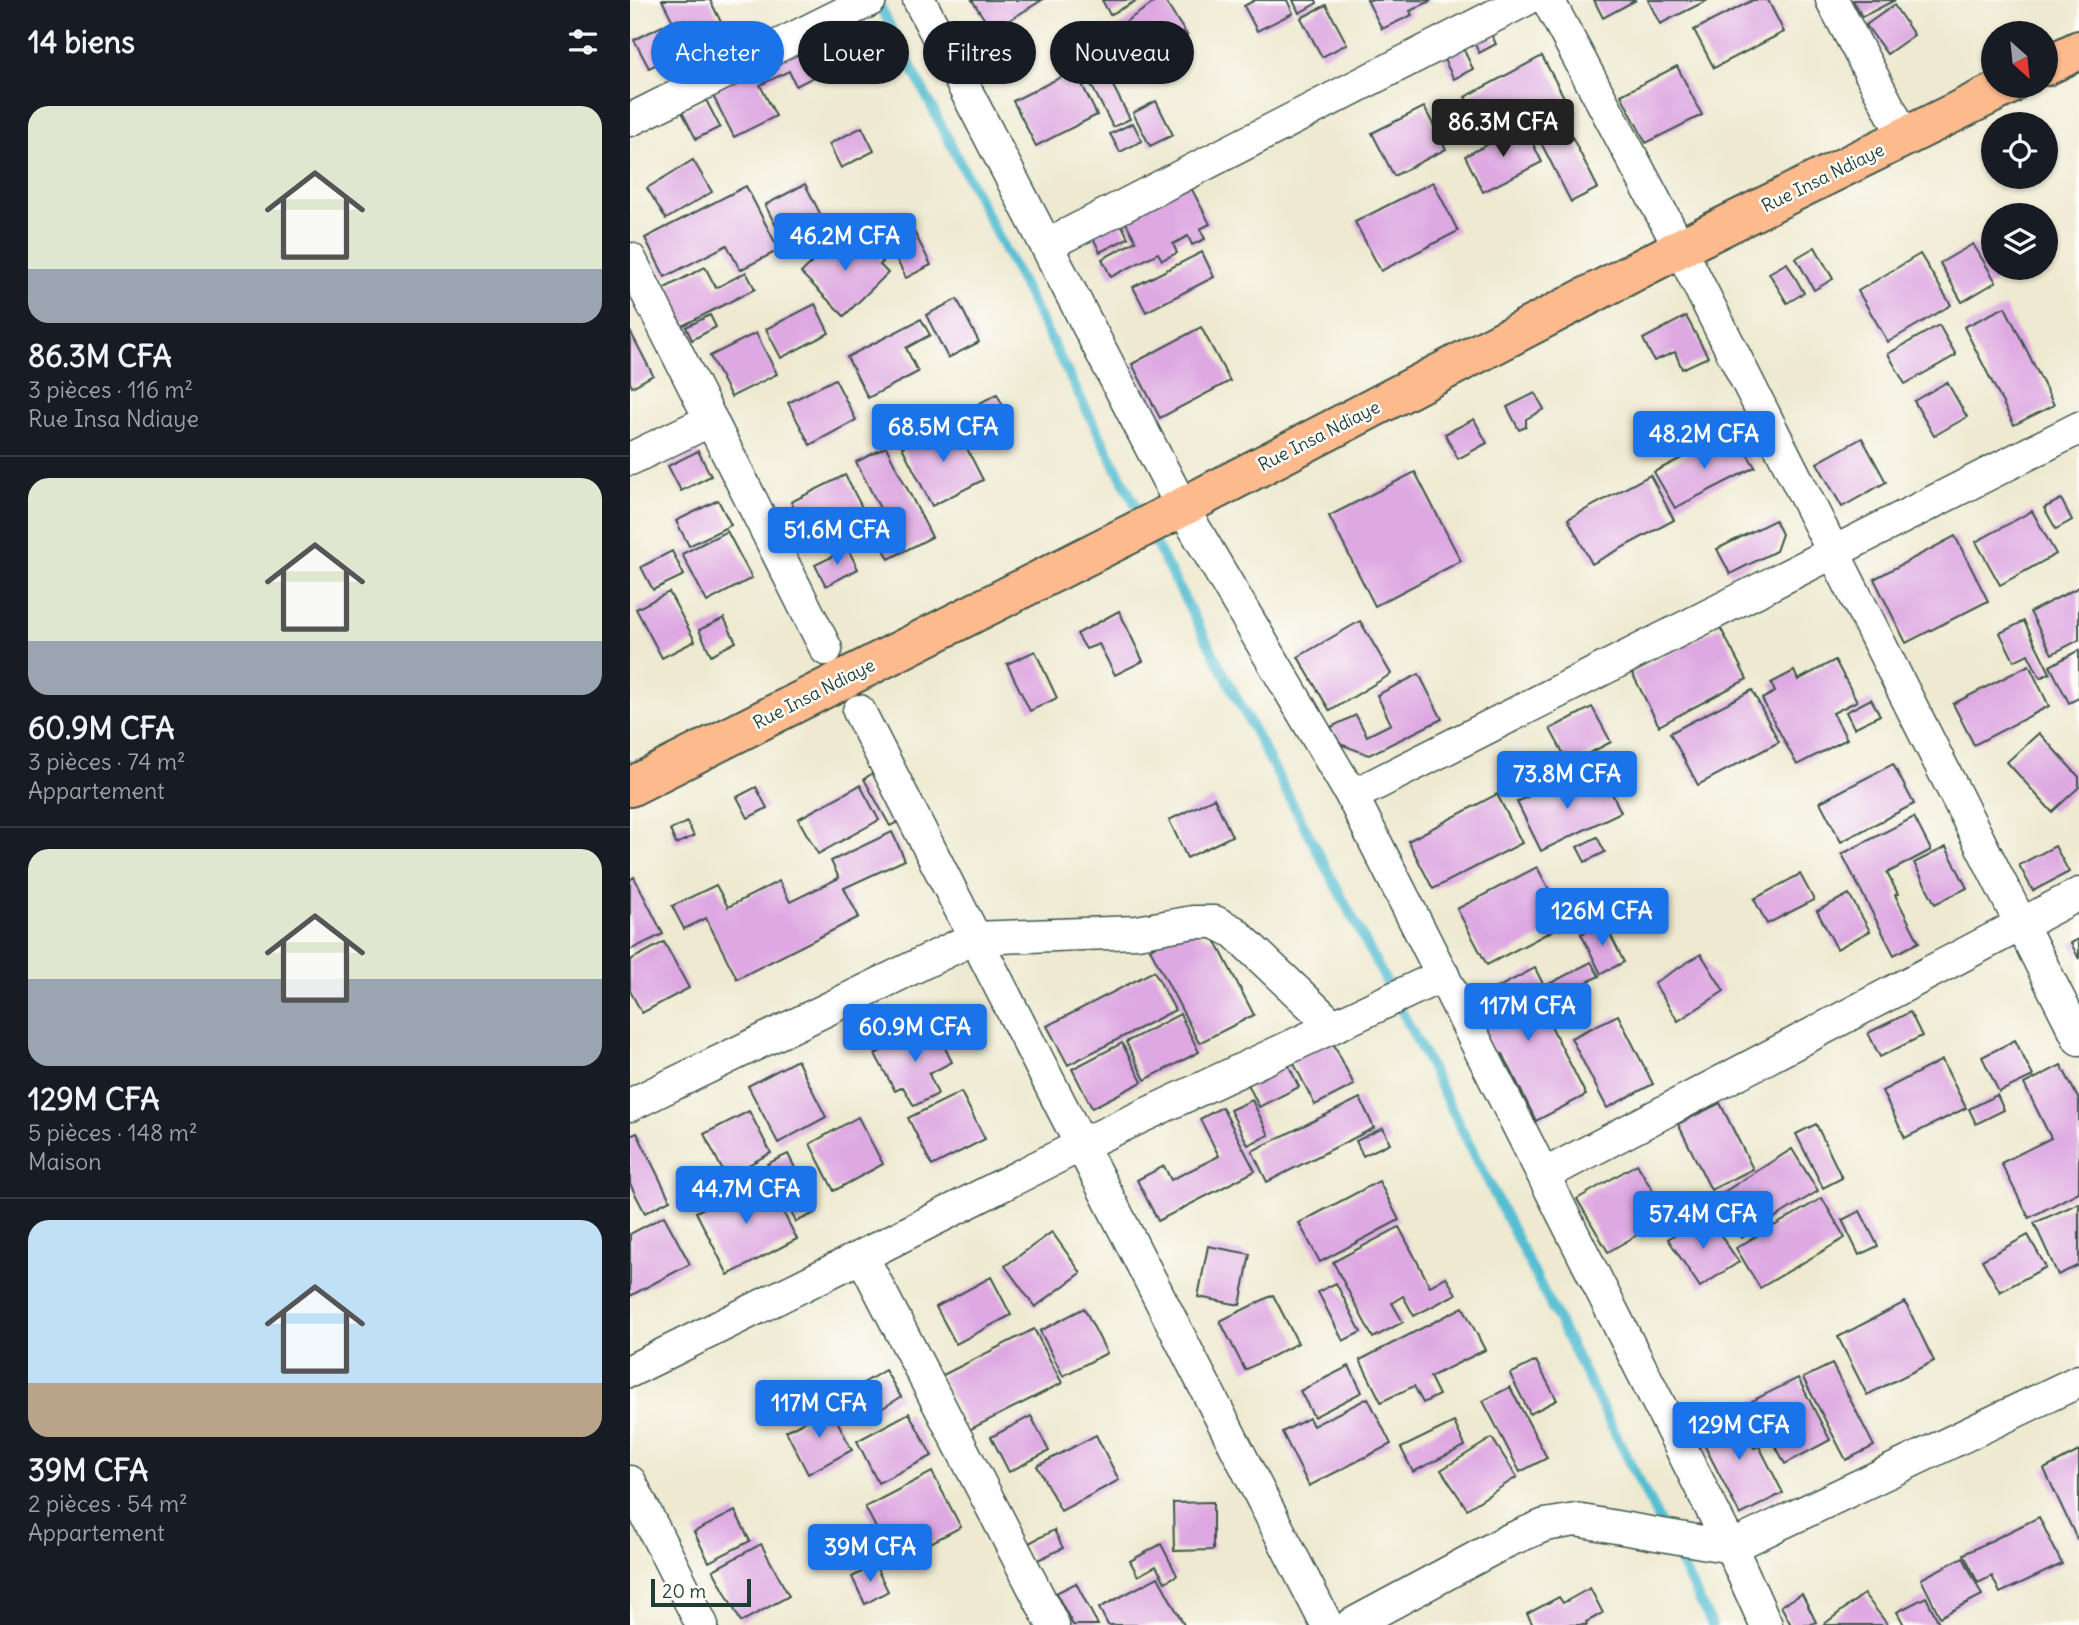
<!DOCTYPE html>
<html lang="fr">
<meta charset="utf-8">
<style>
:root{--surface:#171b24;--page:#20242c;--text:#f1f3f6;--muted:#9ea1a6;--line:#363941;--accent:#1a73e8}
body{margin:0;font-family:Delius,sans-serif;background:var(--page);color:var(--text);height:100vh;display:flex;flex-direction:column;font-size:26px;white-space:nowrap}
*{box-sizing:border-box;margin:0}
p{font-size:23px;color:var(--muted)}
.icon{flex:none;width:38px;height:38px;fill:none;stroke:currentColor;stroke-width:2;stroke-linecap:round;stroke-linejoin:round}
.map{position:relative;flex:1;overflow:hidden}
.details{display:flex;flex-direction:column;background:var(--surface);width:630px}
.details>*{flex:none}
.hud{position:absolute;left:21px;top:21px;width:665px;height:63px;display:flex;gap:14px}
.needle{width:46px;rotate:153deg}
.buttons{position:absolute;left:1351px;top:21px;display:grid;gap:14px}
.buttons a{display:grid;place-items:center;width:77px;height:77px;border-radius:50%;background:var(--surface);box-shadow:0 2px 5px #0004;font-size:35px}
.scale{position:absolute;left:21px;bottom:18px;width:100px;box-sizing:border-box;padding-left:7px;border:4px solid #1f3d34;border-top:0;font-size:19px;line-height:24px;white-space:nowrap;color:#1f3d34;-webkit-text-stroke:5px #fdfcf7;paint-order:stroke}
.price{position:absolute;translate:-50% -60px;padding:0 16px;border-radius:7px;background:var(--accent);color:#fff;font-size:23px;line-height:46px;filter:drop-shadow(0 2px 4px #0008)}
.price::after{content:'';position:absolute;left:50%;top:42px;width:21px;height:16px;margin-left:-10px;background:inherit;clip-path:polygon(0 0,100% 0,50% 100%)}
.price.current{background:#222;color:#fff}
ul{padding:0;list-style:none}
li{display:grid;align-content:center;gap:14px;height:371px;padding:0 28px}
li+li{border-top:2px solid var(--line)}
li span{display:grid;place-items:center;height:217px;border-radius:21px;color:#555}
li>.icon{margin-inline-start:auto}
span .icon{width:126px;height:126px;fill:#fffc;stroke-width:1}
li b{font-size:30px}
h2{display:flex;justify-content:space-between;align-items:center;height:84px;padding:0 28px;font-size:30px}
.pill{padding:0 24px;border-radius:32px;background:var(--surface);box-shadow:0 2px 5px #0004;font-size:24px;line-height:63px}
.pill.current{background:var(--accent);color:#fff}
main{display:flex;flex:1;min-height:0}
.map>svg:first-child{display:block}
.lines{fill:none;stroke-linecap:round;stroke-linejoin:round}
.stream{stroke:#55bed2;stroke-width:10}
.building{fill:#dea8e2}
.minor-casing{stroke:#3e574b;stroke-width:35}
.major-casing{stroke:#3e574b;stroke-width:42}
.minor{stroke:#fff;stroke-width:32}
.major{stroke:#fcba8d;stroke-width:38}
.labels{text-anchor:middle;stroke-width:5;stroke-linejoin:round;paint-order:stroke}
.street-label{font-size:18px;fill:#1f3d34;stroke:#fdfcf7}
</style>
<main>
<section class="details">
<h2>14 biens<svg class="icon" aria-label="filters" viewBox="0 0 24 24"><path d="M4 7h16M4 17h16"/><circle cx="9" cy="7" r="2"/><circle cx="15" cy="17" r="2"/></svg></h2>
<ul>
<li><span style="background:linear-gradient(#dfe7d0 75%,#9aa5b1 0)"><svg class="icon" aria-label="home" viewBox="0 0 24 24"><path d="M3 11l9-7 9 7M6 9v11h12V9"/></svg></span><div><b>86.3M CFA</b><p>3 pièces · 116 m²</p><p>Rue Insa Ndiaye</p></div></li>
<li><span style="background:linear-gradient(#dfe7d0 75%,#9aa5b1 0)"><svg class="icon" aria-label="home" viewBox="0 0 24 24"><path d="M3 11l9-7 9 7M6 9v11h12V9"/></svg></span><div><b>60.9M CFA</b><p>3 pièces · 74 m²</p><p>Appartement</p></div></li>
<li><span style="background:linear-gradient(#dfe7d0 60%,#9aa5b1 0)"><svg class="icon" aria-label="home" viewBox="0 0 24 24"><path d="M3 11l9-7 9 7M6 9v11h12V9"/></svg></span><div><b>129M CFA</b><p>5 pièces · 148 m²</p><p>Maison</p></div></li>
<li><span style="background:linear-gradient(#bfe0f5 75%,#b9a48a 0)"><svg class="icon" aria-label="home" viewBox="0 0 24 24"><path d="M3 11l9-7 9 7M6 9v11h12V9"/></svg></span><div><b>39M CFA</b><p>2 pièces · 54 m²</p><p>Appartement</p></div></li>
</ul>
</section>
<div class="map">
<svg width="1449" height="1625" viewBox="0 0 1449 1625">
<rect width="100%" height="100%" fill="#fdfcf7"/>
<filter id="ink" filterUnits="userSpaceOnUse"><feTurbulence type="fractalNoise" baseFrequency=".0143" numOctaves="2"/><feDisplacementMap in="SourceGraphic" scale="14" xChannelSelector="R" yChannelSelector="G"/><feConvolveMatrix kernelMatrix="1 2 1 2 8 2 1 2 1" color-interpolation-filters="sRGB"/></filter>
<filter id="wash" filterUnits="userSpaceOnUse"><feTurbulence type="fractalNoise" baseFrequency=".00686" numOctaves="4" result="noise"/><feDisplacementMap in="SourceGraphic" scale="28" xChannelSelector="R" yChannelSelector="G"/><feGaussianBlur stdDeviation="1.57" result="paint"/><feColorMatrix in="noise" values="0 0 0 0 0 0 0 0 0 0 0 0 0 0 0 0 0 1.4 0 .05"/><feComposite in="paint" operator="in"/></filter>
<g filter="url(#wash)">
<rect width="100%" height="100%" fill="#eee9d0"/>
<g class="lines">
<!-- stream -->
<g class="stream">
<path d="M247,0L513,520"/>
<path d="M520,533L779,1025L1033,1528"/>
<path d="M1041,1544L1082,1625"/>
</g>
</g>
<g id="blocks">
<!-- building -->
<g class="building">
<path d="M32,0H80L94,28L56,47Z"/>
<path d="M342,0H412L362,31Z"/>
<path d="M472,0H508L480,15Z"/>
<path d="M528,0H534L557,35L495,75L471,38Z"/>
<path d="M625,0H657L663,13L627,31L614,6Z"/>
<path d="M663,0H686L687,3L669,13Z"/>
<path d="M737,0H802L780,11L782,15L752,29Z"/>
<path d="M964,0H1006L973,18Z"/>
<path d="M1018,0H1078L1030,24Z"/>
<path d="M1123,0H1138L1154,32L1084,68L1064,30Z"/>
<path d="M1223,0H1265L1232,17Z"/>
<path d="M696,5L717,44L692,57L671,18Z"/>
<path d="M1264,5L1284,35L1257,54L1236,25Z"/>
<path d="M38,23L53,51L19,68L4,40Z"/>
<path d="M858,28L866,44L849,53L841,36Z"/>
<path d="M185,36L200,50L208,65L166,86L159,71L130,85L146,116L104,137L80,90Z"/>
<path d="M460,41L500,119L483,127L443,50Z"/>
<path d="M833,48L843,69L824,79L813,58Z"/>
<path d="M912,56L935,99L858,139L835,97Z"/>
<path d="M1047,66L1072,115L1016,143L991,95Z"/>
<path d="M445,70L467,115L406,146L383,101Z"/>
<path d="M76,100L90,127L66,139L52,112Z"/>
<path d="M526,101L543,135L520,146L503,113Z"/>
<path d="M936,104L941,112L917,125L912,116Z"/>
<path d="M794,107L816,149L764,176L742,133Z"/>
<path d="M503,123L512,141L490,152L480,134Z"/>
<path d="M935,123L968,188L941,202L908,137Z"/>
<path d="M894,126L912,162L853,192L835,156Z"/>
<path d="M232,127L244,151L211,168L199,144Z"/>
<path d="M63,160L82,192L36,219L17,188Z"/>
<path d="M557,180L580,224L570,229L575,239L562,245L558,236L543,244L547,253L532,260L528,253L481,277L472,259L506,241L491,214Z"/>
<path d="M803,182L828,231L751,271L725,222Z"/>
<path d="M175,184L200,233L160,253L135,205Z"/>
<path d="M116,186L149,250L110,270L97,245L35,277L15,238Z"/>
<path d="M490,221L498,238L470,252L462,236Z"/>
<path d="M279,222L301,265L276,278L254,235Z"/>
<path d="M212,233L227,247L232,241L253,262L250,265L258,273L214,316L171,273Z"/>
<path d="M1343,244L1366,282L1332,302L1310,263Z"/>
<path d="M1185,247L1203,279L1184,290L1166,258Z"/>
<path d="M572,252L584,277L516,312L503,287Z"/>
<path d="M1290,254L1321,305L1258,342L1228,291Z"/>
<path d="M1157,263L1174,293L1157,303L1139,273Z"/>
<path d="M75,267L86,288L116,272L125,289L52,326L33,289Z"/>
<path d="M327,299L349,342L318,358L296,315Z"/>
<path d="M185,304L199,333L151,358L136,329Z"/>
<path d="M1375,307L1424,405L1384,425L1334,327Z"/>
<path d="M80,315L86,327L62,340L56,327Z"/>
<path d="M1056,316L1078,357L1052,369L1045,352L1024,361L1013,339Z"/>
<path d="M291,319L300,335L276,348L288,372L238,398L217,357Z"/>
<path d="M1309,325L1326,355L1275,384L1258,354Z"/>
<path d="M571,327L600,381L530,418L502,364Z"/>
<path d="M0,331L23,375L2,387L0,382Z"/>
<path d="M126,333L147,374L101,397L80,356Z"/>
<path d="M205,379L226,420L180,445L158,403Z"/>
<path d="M1317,382L1337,417L1304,436L1284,401Z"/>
<path d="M905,393L914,409L896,419V427L889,430L877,407Z"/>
<path d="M367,394L378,416L336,437L325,416Z"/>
<path d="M844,419L857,443L828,459L815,434Z"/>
<path d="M323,421L353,480L302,506L272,447Z"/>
<path d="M1103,431L1125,467L1045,508L1024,472L1071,448L1076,458L1095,448L1088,439Z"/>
<path d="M1232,438L1256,482L1212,507L1187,463Z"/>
<path d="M256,447L302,537L259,559L242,527L256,520L226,462Z"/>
<path d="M68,451L81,476L51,491L38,466Z"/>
<path d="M785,472L831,561L745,606L699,516Z"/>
<path d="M215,475L235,513L180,540L161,502Z"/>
<path d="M1020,475L1044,520L962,564L938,519Z"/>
<path d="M1431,499L1442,520L1426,529L1414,508Z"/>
<path d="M88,500L101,525L59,546L46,521Z"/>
<path d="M1402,511L1426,554L1370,585L1346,542Z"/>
<path d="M1145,520L1152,534L1146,551L1100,574L1087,549Z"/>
<path d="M97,531L122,578L77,602L52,554Z"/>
<path d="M1325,536L1358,601L1276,643L1244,579Z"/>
<path d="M218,549L228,569L196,586L185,565Z"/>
<path d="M42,551L54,575L23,590L11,567Z"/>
<path d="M1449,587V640L1422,654L1400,612Z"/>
<path d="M39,592L65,641L32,658L6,609Z"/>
<path d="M489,611L513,661L485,675L469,644L456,649L447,634Z"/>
<path d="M94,618L106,642L81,655L69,630Z"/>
<path d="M730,621L761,674L700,711L668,657Z"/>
<path d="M1394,621L1420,673L1410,678L1398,654L1384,661L1370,633Z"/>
<path d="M1090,627L1117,679L1029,726L1002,673Z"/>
<path d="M1449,650V698L1439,703L1420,666Z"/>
<path d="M405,651L427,698L400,711L377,664Z"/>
<path d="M1205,660L1227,701L1203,713L1217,739L1167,765L1132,699L1145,692L1141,683L1164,671L1168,680Z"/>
<path d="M1399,665L1419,706L1344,745L1323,704Z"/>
<path d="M789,674L812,719L739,755L710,744L701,727L726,715L737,736L761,724L747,695Z"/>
<path d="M1122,690L1149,742L1068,785L1040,733Z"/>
<path d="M1241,699L1250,715L1224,728L1216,712Z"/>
<path d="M962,707L981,742L939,764L920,729Z"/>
<path d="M1409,733L1449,777V787L1422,812L1377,762Z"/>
<path d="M1263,764L1284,804L1211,842L1190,802Z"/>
<path d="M243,773L270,821L260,826L234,779Z"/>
<path d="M973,775L991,812L911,851L887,802L926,782L933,795Z"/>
<path d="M230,785L249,820L188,854L168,819Z"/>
<path d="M126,787L137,808L118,818L107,797Z"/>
<path d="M867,794L892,843L803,889L778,841Z"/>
<path d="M584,798L602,836L557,858L539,820Z"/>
<path d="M1284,817L1301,850L1257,873L1268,894L1265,895L1289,942L1264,955L1212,854Z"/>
<path d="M57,822L64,836L46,844L40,830Z"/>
<path d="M262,832L275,860L214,888L229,917L107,979L76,918L54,929L42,906L86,885L98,907L149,881L160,902L209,878L201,861Z"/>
<path d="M967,837L975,852L955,862L947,847Z"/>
<path d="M1425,846L1439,872L1403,891L1389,865Z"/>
<path d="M1316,847L1337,888L1305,904L1284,863Z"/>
<path d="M907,867L937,923L857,965L827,909Z"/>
<path d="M1170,874L1184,900L1137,924L1124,899Z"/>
<path d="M4,877L33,934L0,950V880Z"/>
<path d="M1219,894L1240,931L1207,949L1187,911Z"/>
<path d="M974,922L994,962L971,974L951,934Z"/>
<path d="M557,929L585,940L624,1015L569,1043L520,949Z"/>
<path d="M1449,939V959L1441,943Z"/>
<path d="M34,942L59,988L12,1013L0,991V960Z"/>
<path d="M1071,954L1094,991L1048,1021L1024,983Z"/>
<path d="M961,962L969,976L926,998L919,984Z"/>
<path d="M905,968L920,998L910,1004L956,1095L906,1121L873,1054L866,1058L838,1003Z"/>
<path d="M524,971L545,1010L438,1065L417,1026Z"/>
<path d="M1280,1012L1292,1036L1250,1057L1238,1033Z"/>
<path d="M550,1014L569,1052L515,1080L496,1042Z"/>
<path d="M988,1015L1023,1084L977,1108L941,1038Z"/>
<path d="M303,1024L322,1062L299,1074L308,1094L284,1106L273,1087L265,1091L245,1054Z"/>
<path d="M699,1034L724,1085L685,1105L659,1054Z"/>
<path d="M1385,1040L1403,1076L1369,1092L1352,1057Z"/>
<path d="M492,1043L512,1082L462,1108L442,1069Z"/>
<path d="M167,1060L196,1117L148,1143L118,1086Z"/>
<path d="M656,1060L669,1087L629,1107L616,1080Z"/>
<path d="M1312,1060L1336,1108L1275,1138L1252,1091Z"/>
<path d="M1431,1065L1449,1100V1192L1399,1218L1371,1163L1421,1138L1394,1084Z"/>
<path d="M331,1092L355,1139L302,1166L278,1118Z"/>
<path d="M1367,1095L1374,1110L1346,1124L1339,1109Z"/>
<path d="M730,1098L744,1128L637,1182L622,1151Z"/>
<path d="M622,1100L639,1135L618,1145L600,1110Z"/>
<path d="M1090,1103L1123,1169L1081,1190L1048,1124Z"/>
<path d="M592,1107L625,1171L528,1221L507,1180L534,1166L541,1180L589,1156L570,1119Z"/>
<path d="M119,1111L141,1153L96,1177L74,1134Z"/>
<path d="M228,1117L253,1164L204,1191L180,1144Z"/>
<path d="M1186,1124L1212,1178L1193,1188L1166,1134Z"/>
<path d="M753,1128L760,1143L733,1156L726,1141Z"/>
<path d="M7,1133L40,1200L15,1213L0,1184V1136Z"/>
<path d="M1162,1149L1188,1191L1112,1238L1086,1197Z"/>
<path d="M158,1154L187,1212L166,1222L137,1164Z"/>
<path d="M1007,1164L1038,1217L978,1252L947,1199Z"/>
<path d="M135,1177L167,1239L98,1275L66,1212Z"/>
<path d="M749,1181L769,1220L690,1262L669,1223Z"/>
<path d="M1192,1198L1215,1238L1130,1288L1106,1248Z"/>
<path d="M1449,1203V1265L1428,1275L1404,1223Z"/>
<path d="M1230,1211L1248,1246L1229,1255L1212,1220Z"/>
<path d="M1076,1214L1109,1262L1070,1287L1038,1239Z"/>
<path d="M34,1216L60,1264L0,1296V1234Z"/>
<path d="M769,1227L800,1286L816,1277L826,1294L784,1316L773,1296L762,1303L773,1322L743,1338L703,1262Z"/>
<path d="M422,1232L451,1273L405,1307L375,1266Z"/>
<path d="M1398,1235L1416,1267L1370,1292L1352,1260Z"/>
<path d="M578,1246L620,1254L610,1305L568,1297Z"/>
<path d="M361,1277L381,1315L326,1344L306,1307Z"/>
<path d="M706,1283L731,1332L713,1341L688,1292Z"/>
<path d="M643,1295L668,1343L615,1370L590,1321Z"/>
<path d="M1275,1302L1304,1361L1237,1395L1208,1337Z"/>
<path d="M833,1307L855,1350L800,1377L809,1395L793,1403L784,1386L751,1402L730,1360Z"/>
<path d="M454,1308L477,1353L433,1376L410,1331Z"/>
<path d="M404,1329L432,1383L339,1430L311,1376Z"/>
<path d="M906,1361L927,1400L900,1414L880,1374Z"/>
<path d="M1202,1364L1244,1446L1216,1460L1173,1378Z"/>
<path d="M719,1366L732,1392L684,1417L670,1391Z"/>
<path d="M255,1370L271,1397L231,1421L215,1394Z"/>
<path d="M1168,1378L1200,1440L1155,1464L1122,1401Z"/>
<path d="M880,1387L917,1458L890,1472L853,1401Z"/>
<path d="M738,1398L761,1444L679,1486L652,1432L679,1418L683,1426Z"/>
<path d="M200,1407L222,1450L178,1474L156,1431Z"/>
<path d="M1103,1408L1124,1448L1129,1446L1153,1493L1110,1515L1065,1427Z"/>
<path d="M279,1413L302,1456L248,1483L227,1441Z"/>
<path d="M401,1416L419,1451L379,1472L361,1437Z"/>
<path d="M824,1422L835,1446L783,1472L771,1448Z"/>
<path d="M466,1435L489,1480L431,1511L407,1466Z"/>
<path d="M862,1438L887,1477L837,1509L811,1470Z"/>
<path d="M1449,1451V1538L1447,1539L1414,1469Z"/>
<path d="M302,1472L331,1527L264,1562L235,1507Z"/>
<path d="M583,1502V1550L544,1551L543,1503Z"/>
<path d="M105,1511L120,1541L79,1562L64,1532Z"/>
<path d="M1409,1517L1432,1564L1370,1593L1362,1576L1348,1583L1334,1554Z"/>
<path d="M424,1530L433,1548L404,1562L395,1545Z"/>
<path d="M131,1544L159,1596L111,1622L83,1570Z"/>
<path d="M531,1544L547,1575L535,1582L526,1566L508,1576L500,1561Z"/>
<path d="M1333,1557L1352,1595L1310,1617L1291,1579Z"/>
<path d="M245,1565L258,1591L235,1604L222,1577Z"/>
<path d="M528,1577L554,1625H478L469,1608Z"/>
<path d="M446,1583L468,1625H443L426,1593Z"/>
<path d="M960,1588L973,1613L956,1622L957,1625H903L897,1614L929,1597L933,1603Z"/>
<path d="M1172,1594L1186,1622L1180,1625H1161L1151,1606Z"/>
<path d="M1234,1594L1258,1625H1193Z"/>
<path d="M1296,1597L1310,1625H1274L1267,1612Z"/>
</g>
</g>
</g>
<g filter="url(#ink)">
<use href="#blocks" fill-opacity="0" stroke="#3e574b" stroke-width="2"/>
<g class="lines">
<!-- minor casing -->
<g class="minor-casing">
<g id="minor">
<path d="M289,0L552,507L722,796L1101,1547L1136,1625"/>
<path d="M918,0L1050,248L1449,1039"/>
<path d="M1202,0L1275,138"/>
<path d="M0,120L240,0"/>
<path d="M417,245L895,0"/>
<path d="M0,259L196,649"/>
<path d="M0,459L81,420"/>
<path d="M229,711L697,1625"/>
<path d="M722,796L1449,428"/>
<path d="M0,1105L344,938L507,932L563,922H585L604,932L702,1025"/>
<path d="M914,1175L1449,894"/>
<path d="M232,1256L423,1625"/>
<path d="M0,1371L232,1256L451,1145L813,975"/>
<path d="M0,1482L72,1625"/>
<path d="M721,1625L877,1541L915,1525L946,1520L1101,1547L1449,1381"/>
</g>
</g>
<!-- major casing -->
<g class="major-casing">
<g id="major">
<path d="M1416,66L1449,50"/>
<path d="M0,787L516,526L1050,248L1378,86"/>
</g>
</g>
<!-- minor -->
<use href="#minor" class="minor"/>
<!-- major -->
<use href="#major" class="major"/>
</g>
</g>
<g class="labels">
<!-- street labels -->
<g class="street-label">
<text transform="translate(1193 178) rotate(-26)" y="6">Rue Insa Ndiaye</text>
<text transform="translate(689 436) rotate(-27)" y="6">Rue Insa Ndiaye</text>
<text transform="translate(184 694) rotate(-27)" y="6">Rue Insa Ndiaye</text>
</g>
</g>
</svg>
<div class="buttons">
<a><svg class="needle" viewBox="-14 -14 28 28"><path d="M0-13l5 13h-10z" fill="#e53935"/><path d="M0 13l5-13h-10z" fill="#9ea1a6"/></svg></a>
<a><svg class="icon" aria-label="locate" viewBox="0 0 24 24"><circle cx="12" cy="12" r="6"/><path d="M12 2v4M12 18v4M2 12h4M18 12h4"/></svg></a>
<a><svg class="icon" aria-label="layers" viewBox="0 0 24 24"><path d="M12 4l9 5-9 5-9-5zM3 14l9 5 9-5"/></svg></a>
</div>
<div class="scale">20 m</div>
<b class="price current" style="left:873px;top:159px">86.3M CFA</b>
<b class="price" style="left:215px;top:273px">46.2M CFA</b>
<b class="price" style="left:313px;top:464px">68.5M CFA</b>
<b class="price" style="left:1074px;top:471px">48.2M CFA</b>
<b class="price" style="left:207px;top:567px">51.6M CFA</b>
<b class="price" style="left:937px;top:811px">73.8M CFA</b>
<b class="price" style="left:972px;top:948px">126M CFA</b>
<b class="price" style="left:898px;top:1043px">117M CFA</b>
<b class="price" style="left:285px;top:1064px">60.9M CFA</b>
<b class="price" style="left:116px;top:1226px">44.7M CFA</b>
<b class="price" style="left:1073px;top:1251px">57.4M CFA</b>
<b class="price" style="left:189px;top:1440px">117M CFA</b>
<b class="price" style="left:1109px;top:1462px">129M CFA</b>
<b class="price" style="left:240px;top:1584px">39M CFA</b>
<div class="hud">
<a class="pill current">Acheter</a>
<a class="pill">Louer</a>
<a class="pill">Filtres</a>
<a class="pill">Nouveau</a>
</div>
</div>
</main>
